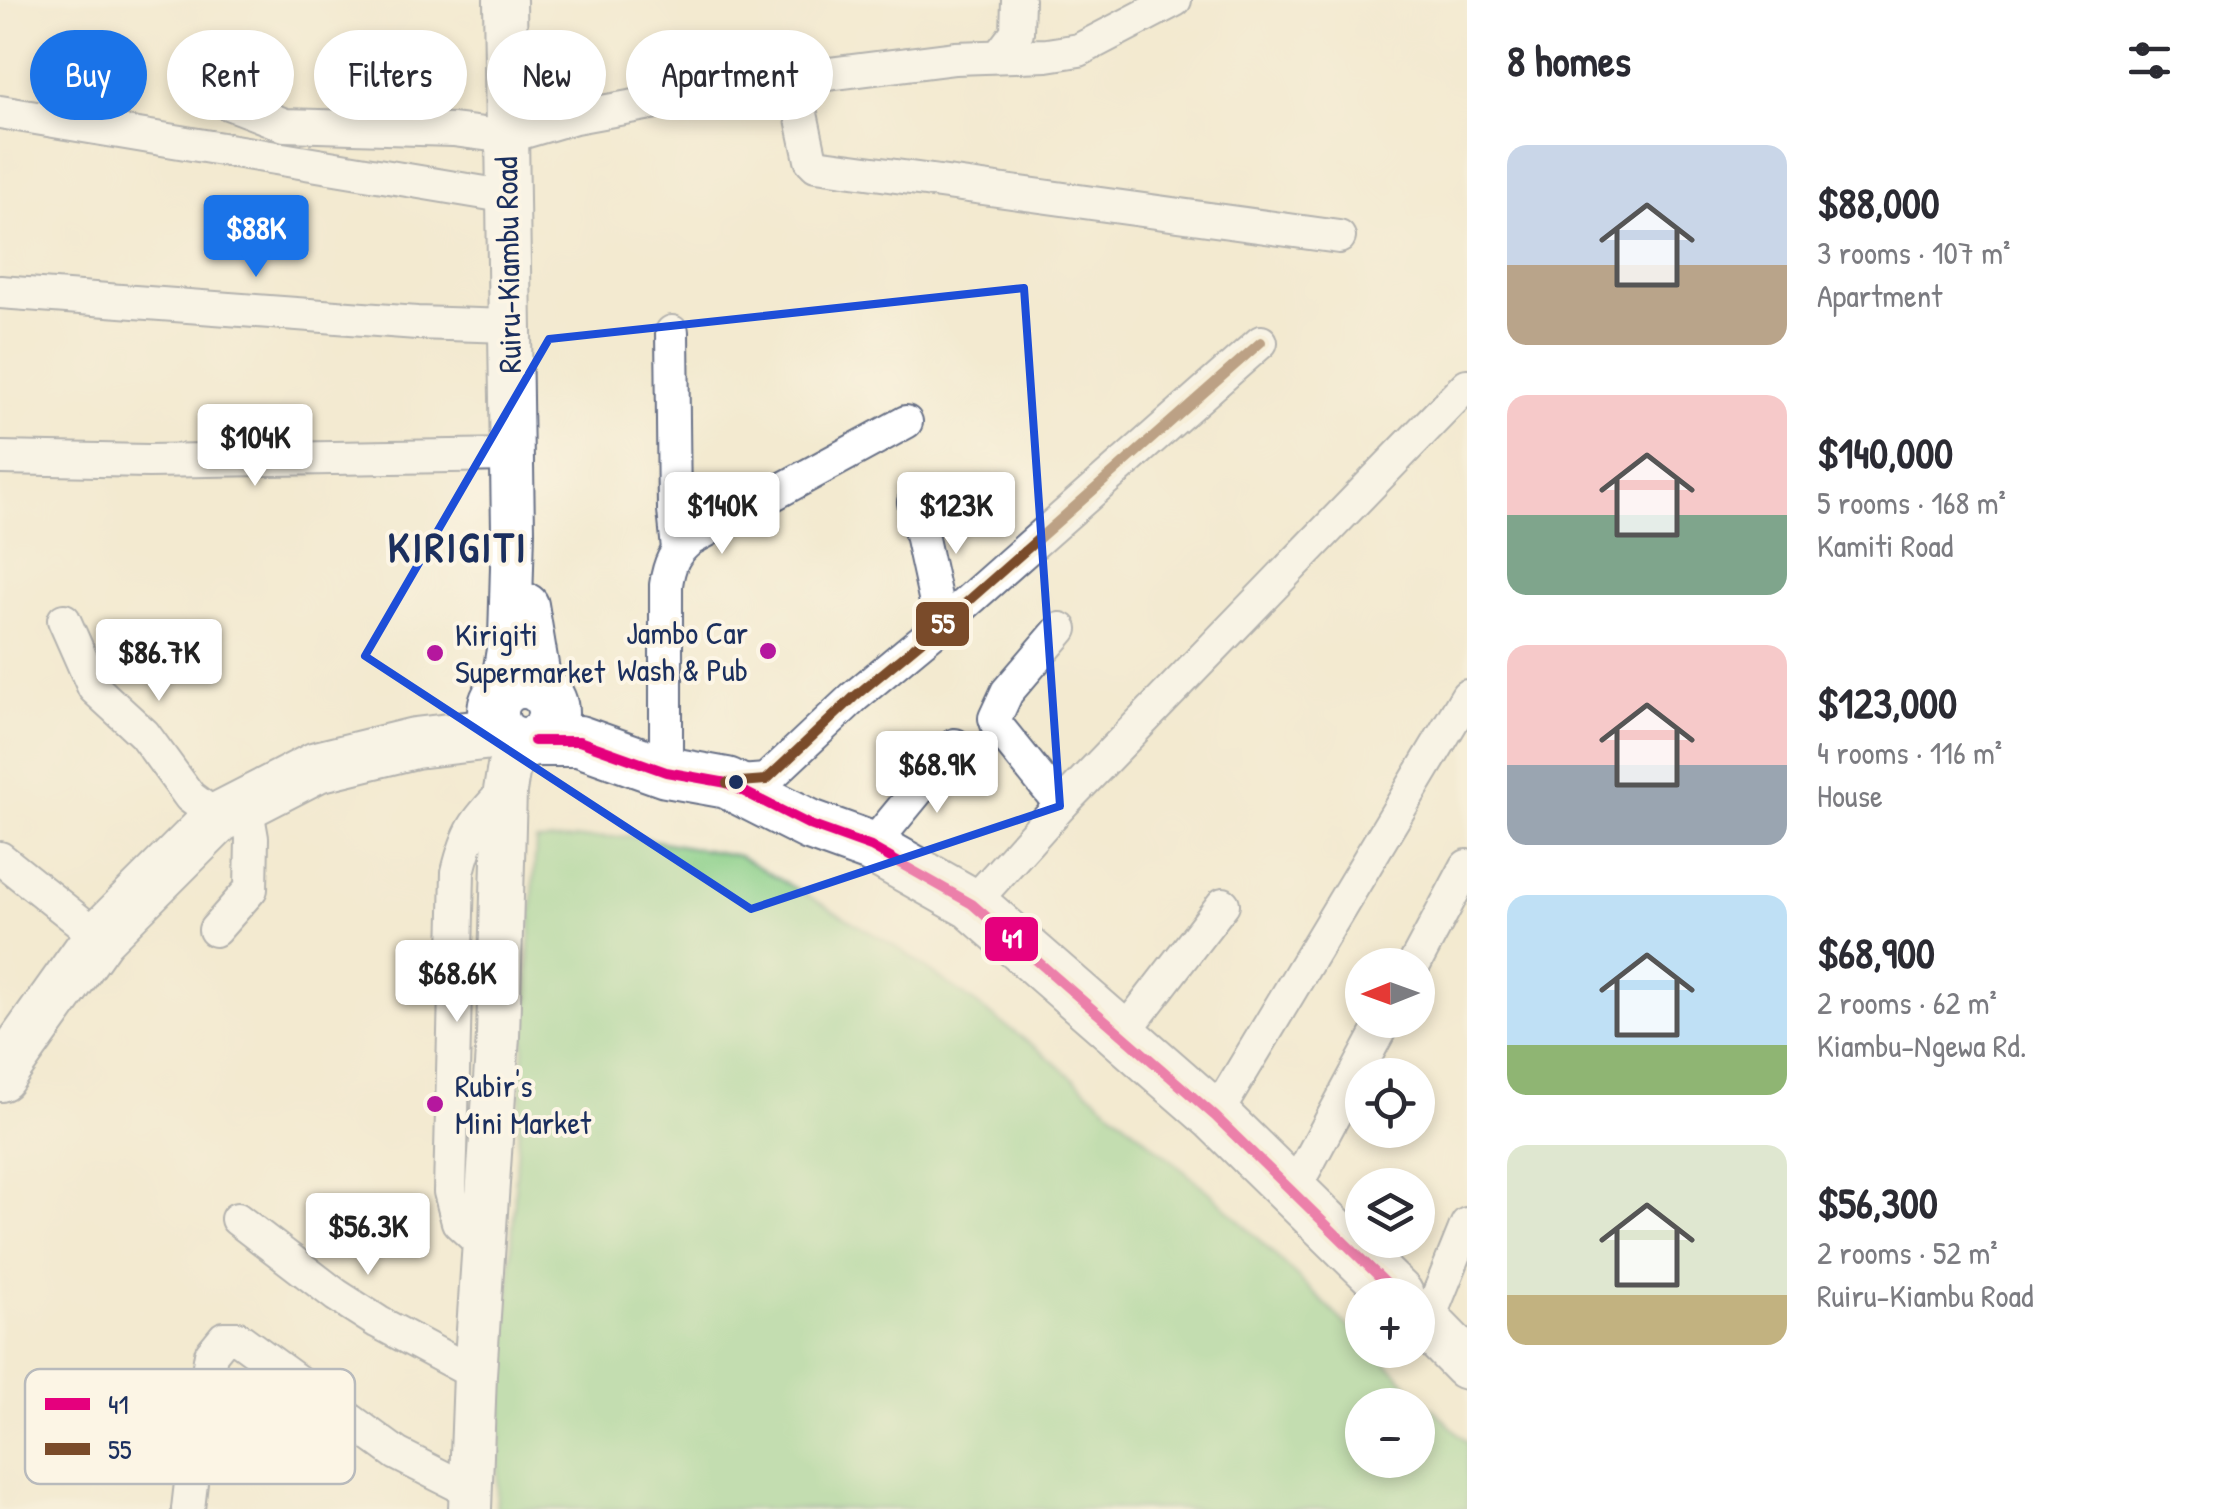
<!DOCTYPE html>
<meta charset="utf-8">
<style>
:root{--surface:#fff;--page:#f2f2f3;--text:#2b2b33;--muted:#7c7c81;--accent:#1a73e8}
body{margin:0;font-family:"Patrick Hand",sans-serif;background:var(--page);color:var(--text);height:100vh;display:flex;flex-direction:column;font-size:38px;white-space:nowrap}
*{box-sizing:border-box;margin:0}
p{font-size:32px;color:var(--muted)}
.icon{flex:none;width:55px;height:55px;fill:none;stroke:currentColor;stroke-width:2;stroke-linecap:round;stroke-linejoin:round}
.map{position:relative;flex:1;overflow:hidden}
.side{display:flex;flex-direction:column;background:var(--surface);width:750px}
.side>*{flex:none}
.guide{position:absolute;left:30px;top:30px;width:950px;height:90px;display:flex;gap:20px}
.needle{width:65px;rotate:269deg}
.controls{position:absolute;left:1345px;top:948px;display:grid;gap:20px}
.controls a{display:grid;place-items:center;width:90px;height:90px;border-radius:50%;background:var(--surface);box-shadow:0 5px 15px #0003;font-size:50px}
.price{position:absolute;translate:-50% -85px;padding:0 22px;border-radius:10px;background:#fff;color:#222;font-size:32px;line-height:65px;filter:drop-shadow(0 2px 5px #0008)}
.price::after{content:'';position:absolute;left:50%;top:60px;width:30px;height:22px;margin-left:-15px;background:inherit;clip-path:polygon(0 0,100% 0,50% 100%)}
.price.active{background:var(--accent);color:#fff}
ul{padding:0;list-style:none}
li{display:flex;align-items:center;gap:30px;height:250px;padding:0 40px}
li span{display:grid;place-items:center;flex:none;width:280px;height:200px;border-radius:20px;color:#555}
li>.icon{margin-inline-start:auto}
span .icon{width:120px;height:120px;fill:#fffc;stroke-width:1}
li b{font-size:42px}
h2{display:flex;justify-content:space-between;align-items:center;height:120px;padding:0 40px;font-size:42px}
.pill{padding:0 35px;border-radius:45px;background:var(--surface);box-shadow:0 5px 15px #0003;font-size:35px;line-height:90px}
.pill.active{background:var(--accent);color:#fff}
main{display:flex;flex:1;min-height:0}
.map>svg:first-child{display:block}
.green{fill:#8acf89;stroke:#527f74;stroke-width:2.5;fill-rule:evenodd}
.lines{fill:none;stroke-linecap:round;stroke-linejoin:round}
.minor-casing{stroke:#677086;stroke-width:36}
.major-casing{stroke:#677086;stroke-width:46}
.highway-casing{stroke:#677086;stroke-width:54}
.minor{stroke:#fff;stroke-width:32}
.major{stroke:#fff;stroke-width:42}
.highway{stroke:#fff;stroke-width:50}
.bus-1-casing{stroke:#fcf5e5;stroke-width:18}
.bus-2-casing{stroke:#fcf5e5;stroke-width:18}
.bus-1{stroke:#e5007d;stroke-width:10}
.bus-2{stroke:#7a4b2a;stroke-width:10}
.marked{fill:none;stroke:#1d4ed8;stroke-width:8;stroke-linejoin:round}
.poi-dot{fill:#b5179e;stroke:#fcf5e5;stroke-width:4}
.bus-dot{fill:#1b2f5e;stroke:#fcf5e5;stroke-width:4}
.labels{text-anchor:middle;stroke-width:8;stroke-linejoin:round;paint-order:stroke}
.street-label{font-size:32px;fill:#1b2f5e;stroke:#fcf5e5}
.poi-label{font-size:32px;fill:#1b2f5e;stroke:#fcf5e5;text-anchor:start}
.district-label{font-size:42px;font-weight:bold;letter-spacing:2.5px;fill:#1b2f5e;stroke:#fcf5e5}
.key{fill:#fcf5e5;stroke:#b8babc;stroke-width:2.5}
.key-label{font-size:28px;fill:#1b2f5e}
.line-badge{stroke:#fcf5e5;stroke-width:4}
.badge-label{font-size:28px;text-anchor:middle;font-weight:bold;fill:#fff}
</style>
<main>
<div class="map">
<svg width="1467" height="1509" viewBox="0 0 1467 1509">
<rect width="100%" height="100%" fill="#fcf5e5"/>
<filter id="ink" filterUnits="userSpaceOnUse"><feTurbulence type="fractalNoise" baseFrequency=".01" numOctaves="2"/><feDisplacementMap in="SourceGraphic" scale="20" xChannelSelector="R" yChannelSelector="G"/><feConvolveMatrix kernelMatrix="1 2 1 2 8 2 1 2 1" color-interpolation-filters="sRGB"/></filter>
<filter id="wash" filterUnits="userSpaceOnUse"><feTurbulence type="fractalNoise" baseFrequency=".0048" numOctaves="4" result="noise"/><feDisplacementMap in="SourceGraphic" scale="40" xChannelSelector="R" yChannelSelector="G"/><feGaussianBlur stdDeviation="2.25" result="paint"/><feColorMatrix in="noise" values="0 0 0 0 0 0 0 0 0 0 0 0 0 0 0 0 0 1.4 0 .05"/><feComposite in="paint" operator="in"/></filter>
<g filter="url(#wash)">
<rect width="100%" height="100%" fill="#f3ead0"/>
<!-- green -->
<path class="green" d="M629,836L739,856L903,951L1042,1052L1214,1196L1362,1340V1350H1373L1467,1442V1509H496L536,841ZM1362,1405H1418V1460H1362Z"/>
</g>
<g filter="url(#ink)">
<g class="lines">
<!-- minor casing -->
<g class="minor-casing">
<g id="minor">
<path d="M999,56L1017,32L1018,0"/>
<path d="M786,79L800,109L811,160L816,165L1339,237"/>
<path d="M207,95L285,125L453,130L507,137L575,117L765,82L955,58L1047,55L1079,50L1175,0"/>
<path d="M0,112L509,197"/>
<path d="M0,292L417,323L509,326"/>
<path d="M672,332L674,510L678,549"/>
<path d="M0,458L148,461L511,455"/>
<path d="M914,502L941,625"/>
<path d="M64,620L94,688L144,734L190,797L218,818"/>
<path d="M666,772V585C669,564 674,552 691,539L906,422"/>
<path d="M727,783L766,780L854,697L941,625L1261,342"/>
<path d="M1061,805L998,727L995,718L1007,692L1061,629"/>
<path d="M871,847L955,745"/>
<path d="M0,858L99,937"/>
<path d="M972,904L1061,805L1467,385"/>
<path d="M215,930L251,889L252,838L246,804"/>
<path d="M1414,965L1467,866"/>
<path d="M1122,1035L1223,904"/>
<path d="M1215,1116L1467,696"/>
<path d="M1292,1193L1385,1020"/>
<path d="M237,1219L336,1295L378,1322L475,1374"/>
<path d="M485,1247L458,1222L450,1192L458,872C468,831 475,822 505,791"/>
<path d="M1427,1323L1467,1224"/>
<path d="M188,1509L195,1448L211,1354L224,1338H238L397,1454L472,1492"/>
</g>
</g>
<!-- major casing -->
<g class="major-casing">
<g id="major">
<path d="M527,605L541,689"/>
<path d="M501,692L510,638L513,531L505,0"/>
<path d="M470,1509L475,1374L498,1036L505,791L513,742"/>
</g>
</g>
<!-- highway casing -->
<g class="highway-casing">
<g id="highway">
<circle cx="523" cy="713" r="30"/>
<path d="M534,741H579L666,772L727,783L810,825L871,847L972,904L1215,1116L1398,1295"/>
<path d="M0,1076L99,937L218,818L317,767L415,743L500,733"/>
<path d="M1418,1314L1467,1364"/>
</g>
</g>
<!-- minor -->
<use href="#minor" class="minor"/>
<!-- major -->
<use href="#major" class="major"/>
<!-- highway -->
<use href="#highway" class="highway"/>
<!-- bus-1 casing -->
<g class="bus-1-casing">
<path id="bus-1" d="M534,741H579L666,772L727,783L810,825L871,847L972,904L1215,1116L1398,1295"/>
</g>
<!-- bus-2 casing -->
<g class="bus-2-casing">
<path id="bus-2" d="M727,783L766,780L854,697L941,625L1261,342"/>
</g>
<!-- bus-1 -->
<use href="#bus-1" class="bus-1"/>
<!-- bus-2 -->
<use href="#bus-2" class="bus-2"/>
</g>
</g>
<!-- marked area -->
<path d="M0 0H1467V1509H0ZM1024,288L1060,806L751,909L365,656L549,339Z" fill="#f3ead0" fill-opacity=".55" fill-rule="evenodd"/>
<path class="marked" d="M1024,288L1060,806L751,909L365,656L549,339Z"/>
<!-- markers -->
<g class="poi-dot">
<circle cx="768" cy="651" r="10"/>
<circle cx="435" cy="653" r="10"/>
<circle cx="435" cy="1104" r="10"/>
</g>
<circle class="bus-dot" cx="736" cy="782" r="9"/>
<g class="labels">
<!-- street labels -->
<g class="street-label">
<text transform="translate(508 265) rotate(-91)" y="11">Ruiru-Kiambu Road</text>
</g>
<!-- poi labels -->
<g class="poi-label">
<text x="748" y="644" text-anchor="end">Jambo Car<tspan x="748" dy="37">Wash &amp; Pub</tspan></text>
<text x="455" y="646">Kirigiti<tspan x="455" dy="37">Supermarket</tspan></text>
<text x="455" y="1097">Rubir's<tspan x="455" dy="37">Mini Market</tspan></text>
</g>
<!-- district labels -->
<g class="district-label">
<text x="458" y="562">KIRIGITI</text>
</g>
</g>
<!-- legend -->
<rect x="25" y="1369" width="330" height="115" rx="15" class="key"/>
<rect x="45" y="1398" width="45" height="12" fill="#e5007d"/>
<rect x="45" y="1443" width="45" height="12" fill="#7a4b2a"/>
<g class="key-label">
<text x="108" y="1414">41</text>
<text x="108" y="1459">55</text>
</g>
<g class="line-badge">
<rect x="914" y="600" width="57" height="48" rx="10" fill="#7a4b2a"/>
<rect x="983" y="915" width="57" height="48" rx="10" fill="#e5007d"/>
</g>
<g class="badge-label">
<text x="943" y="633">55</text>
<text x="1012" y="948">41</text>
</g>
</svg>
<div class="controls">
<a><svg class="needle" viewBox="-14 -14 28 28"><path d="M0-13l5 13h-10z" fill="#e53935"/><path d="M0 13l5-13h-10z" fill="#7c7c81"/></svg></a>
<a><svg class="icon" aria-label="locate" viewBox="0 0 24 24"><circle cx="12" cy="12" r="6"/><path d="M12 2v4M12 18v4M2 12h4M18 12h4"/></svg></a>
<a><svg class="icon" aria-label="layers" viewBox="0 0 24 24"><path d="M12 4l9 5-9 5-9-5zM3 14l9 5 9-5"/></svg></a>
<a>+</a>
<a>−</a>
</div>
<b class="price active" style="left:256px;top:280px">$88K</b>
<b class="price" style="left:255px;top:489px">$104K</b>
<b class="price" style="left:722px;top:557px">$140K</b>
<b class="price" style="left:956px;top:557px">$123K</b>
<b class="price" style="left:159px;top:704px">$86.7K</b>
<b class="price" style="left:937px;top:816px">$68.9K</b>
<b class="price" style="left:457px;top:1025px">$68.6K</b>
<b class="price" style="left:368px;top:1278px">$56.3K</b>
<div class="guide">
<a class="pill active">Buy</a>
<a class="pill">Rent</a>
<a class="pill">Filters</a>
<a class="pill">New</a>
<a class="pill">Apartment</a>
</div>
</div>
<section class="side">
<h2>8 homes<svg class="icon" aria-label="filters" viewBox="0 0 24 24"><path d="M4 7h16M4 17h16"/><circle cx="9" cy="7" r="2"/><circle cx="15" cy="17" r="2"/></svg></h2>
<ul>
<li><span style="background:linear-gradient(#c9d6e8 60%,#b9a48a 0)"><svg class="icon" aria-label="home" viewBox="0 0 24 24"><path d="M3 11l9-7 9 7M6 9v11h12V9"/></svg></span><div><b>$88,000</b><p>3 rooms · 107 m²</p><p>Apartment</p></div></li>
<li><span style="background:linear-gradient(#f6c9c9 60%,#7fa58c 0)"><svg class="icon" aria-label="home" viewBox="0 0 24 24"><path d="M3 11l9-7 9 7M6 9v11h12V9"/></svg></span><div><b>$140,000</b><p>5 rooms · 168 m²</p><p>Kamiti Road</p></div></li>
<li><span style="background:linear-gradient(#f6c9c9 60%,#9aa5b1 0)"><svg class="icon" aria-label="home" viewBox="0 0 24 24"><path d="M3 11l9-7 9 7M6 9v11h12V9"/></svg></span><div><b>$123,000</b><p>4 rooms · 116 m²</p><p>House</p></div></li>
<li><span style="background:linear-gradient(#bfe0f5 75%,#8fb573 0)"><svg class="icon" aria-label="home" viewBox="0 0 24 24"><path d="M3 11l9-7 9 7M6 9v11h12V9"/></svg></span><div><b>$68,900</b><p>2 rooms · 62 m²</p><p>Kiambu-Ngewa Rd.</p></div></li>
<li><span style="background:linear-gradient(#dfe7d0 75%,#c2b280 0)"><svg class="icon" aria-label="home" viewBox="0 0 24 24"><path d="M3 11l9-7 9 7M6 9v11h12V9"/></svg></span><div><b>$56,300</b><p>2 rooms · 52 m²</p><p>Ruiru-Kiambu Road</p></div></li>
</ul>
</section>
</main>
